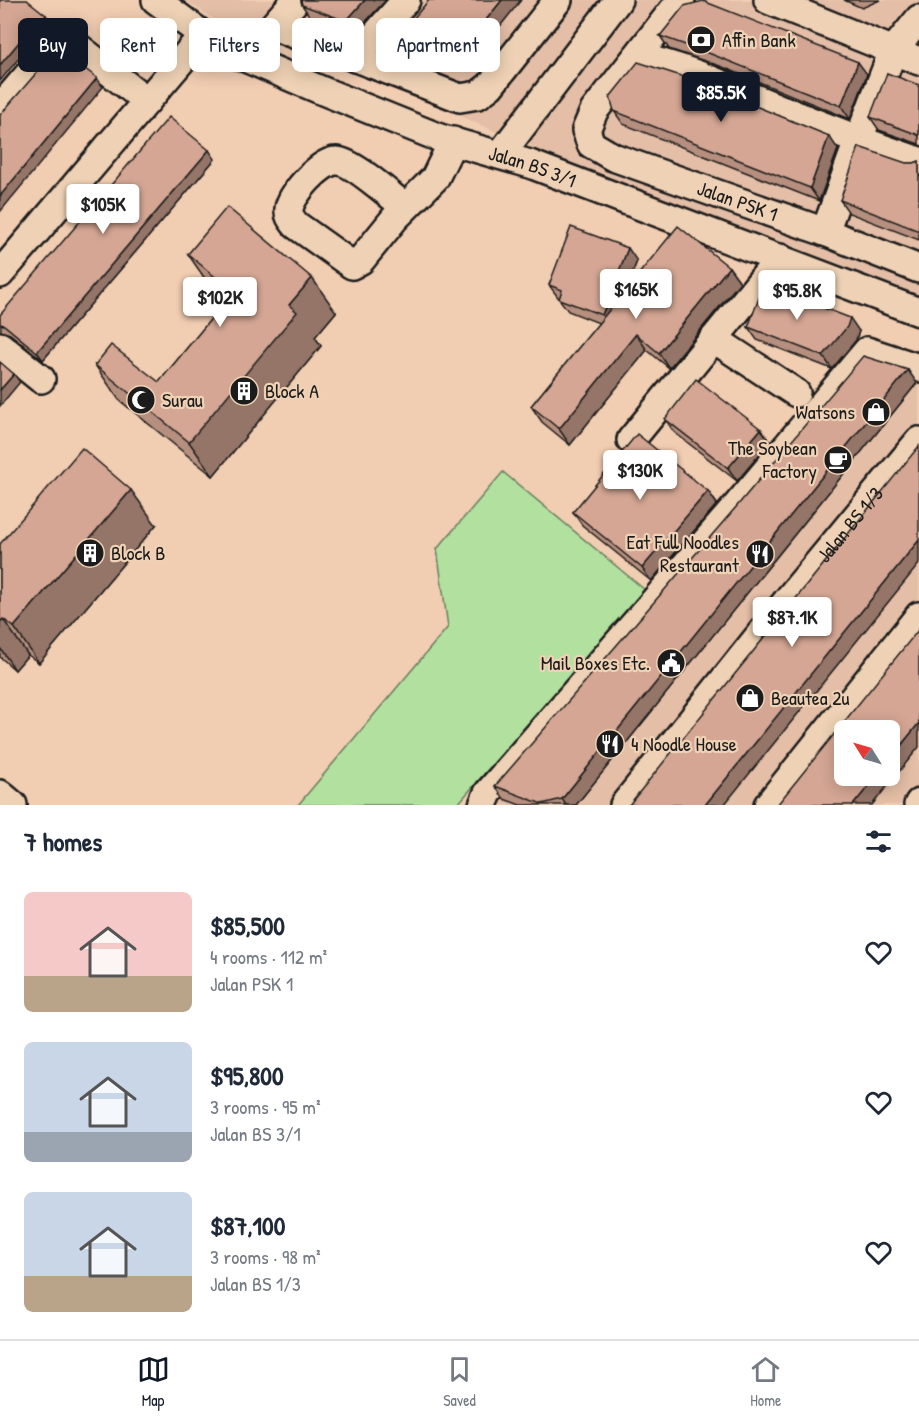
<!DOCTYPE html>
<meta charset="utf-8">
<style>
:root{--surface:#fff;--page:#f2f2f3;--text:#1f2937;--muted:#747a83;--line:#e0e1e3;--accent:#111827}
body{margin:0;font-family:"Patrick Hand",sans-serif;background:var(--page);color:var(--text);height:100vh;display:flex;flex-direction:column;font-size:22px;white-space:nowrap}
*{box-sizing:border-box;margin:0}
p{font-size:20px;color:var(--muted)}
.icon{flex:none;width:33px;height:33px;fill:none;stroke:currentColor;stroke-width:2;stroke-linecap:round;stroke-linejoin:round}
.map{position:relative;height:805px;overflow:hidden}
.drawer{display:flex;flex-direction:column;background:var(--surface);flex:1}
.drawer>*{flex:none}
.hud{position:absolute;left:18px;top:18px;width:600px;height:54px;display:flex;gap:12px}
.needle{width:39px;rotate:307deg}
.buttons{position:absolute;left:834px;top:720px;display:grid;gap:12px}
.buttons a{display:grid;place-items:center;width:66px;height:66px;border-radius:9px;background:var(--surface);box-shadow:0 3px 15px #0003;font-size:30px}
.price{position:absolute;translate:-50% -51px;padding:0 14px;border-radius:6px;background:#fff;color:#222;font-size:20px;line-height:39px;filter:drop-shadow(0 2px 3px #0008)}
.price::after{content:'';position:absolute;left:50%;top:36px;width:18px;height:14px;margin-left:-9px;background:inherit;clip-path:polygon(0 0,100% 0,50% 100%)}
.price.on{background:var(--accent);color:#fff}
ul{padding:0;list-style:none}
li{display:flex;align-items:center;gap:18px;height:150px;padding:0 24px}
li span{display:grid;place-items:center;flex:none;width:168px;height:120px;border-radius:9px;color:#555}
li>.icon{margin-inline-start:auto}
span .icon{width:72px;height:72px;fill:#fffc;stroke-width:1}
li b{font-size:26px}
h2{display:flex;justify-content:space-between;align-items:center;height:72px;padding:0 24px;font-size:26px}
.tag{padding:0 21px;border-radius:9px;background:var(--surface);box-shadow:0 3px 15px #0003;font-size:21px;line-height:54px}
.tag.on{background:var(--accent);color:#fff}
.menu{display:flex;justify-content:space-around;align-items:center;height:84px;border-top:2px solid var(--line);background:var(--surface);font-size:16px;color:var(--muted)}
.menu a{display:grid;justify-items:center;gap:3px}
.menu .on{color:var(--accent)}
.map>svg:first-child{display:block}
.built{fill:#e4bea6;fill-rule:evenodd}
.green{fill:#b1e09f;stroke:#667e5e;stroke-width:1.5}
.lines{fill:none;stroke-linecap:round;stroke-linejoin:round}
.minor-casing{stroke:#1c1c1c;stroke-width:32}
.minor{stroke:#efd2b5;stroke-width:27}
.wall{fill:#b68f7e;stroke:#1c1c1c;stroke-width:1.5}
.shaded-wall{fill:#947467;stroke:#1c1c1c;stroke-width:1.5}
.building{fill:#d4a693;stroke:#1c1c1c;stroke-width:1.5}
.labels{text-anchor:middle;stroke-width:4.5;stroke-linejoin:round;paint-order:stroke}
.poi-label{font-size:20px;fill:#1c1c1c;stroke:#efd2b5;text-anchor:start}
.street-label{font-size:20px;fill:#1c1c1c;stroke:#efd2b5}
</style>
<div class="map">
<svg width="919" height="805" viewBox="0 0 919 805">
<rect width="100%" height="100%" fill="#f1cdb2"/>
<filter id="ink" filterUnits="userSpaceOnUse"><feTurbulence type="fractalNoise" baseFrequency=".0167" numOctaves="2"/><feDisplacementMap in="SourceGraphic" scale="12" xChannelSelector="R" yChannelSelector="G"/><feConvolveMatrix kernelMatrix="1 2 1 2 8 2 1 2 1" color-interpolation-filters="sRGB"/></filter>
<g filter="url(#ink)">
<!-- built -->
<g class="built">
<path d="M185,0H919V298L538,150L451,112L264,40L227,28Z"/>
<path d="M872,340L919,354V805H466ZM844,730H890V776H844Z"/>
</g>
<!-- green -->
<path class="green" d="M503,472L645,590L457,805H298L448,627L437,549Z"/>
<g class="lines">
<!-- minor casing -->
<g class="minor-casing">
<g id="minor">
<path id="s1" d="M156,0L203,35L229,51L323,91L440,138L530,164L919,312"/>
<path d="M296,0L273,26L460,98L478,95L490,86L558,0"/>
<path id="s2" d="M681,0L594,111L586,130L591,144L613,157L825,232L919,269"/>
<path d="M768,0L919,61"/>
<path d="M637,57C679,65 719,83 759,100C812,122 865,143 919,161"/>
<path d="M355,58L406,0"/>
<path d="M0,108L58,40L65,37L147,101"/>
<path d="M500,155L618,0"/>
<path d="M405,207C392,197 351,160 336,161C321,161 291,194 289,209C288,216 292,220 296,225L352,265L361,260L395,218L435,178L453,141"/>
<path d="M825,232L858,141L893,51L919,19"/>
<path d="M0,274L203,35"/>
<path d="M714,339L796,393"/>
<path d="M0,346L41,379"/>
<path d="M631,440L780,258"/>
<path d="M0,794L13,805"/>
<path d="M483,805L488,793L734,509L867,351L919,368"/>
<path id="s3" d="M624,805L790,597L919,441"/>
<path d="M768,805L919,616"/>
<path d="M918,805L919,803"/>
</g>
</g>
<!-- minor -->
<use href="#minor" class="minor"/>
</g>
<!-- wall -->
<g class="wall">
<path d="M301,0H386L355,33L311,18L302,5Z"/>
<path d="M844,0H880L862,8Z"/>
<path d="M401,33L482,49L473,60L456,63L410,46Z"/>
<path d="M660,36L867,74L850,119L720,66L669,49Z"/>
<path d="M919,85V144L879,130L870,117Z"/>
<path d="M614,111L838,149L819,201L623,124Z"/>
<path d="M215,159L43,360L10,334L1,331L0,315Z"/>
<path d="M919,161V240L849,213L840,200L906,163H914Z"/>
<path d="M188,254L336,312L315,337L321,346L213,476L119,400L95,365L159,382L226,301L212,289Z"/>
<path d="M637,261L625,291L729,267L740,282L669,368L647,350L570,445L542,422L531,406L599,323L568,311L549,285Z"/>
<path d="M748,327L859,331L856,340L832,369L757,340Z"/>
<path d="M917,383L576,805H520L504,799L495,786Z"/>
<path d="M665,419L761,429L770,442L737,481L674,432Z"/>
<path d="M708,491L717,504L651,581L582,525L573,512Z"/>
<path d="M156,525L39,663L28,655L15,670L0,657V544Z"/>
</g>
<!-- shaded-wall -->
<g class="shaded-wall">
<path d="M365,0H386L355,33L346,21Z"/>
<path d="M502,0H521L473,60L464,47Z"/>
<path d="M46,15L52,24L32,46L26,38Z"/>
<path d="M24,36L30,45L0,81V65Z"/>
<path d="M858,62L867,74L850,119L841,106Z"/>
<path d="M97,78L103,87L0,212V196Z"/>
<path d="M829,136L838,149L819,201L810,188Z"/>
<path d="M209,150L215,159L43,360L37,352Z"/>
<path d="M628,248L637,261L611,328L602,315Z"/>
<path d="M729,267L740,282L669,368L659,353Z"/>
<path d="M312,278L336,312L315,337L321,346L213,476L189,442L289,305Z"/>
<path d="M850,318L859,331L856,340L832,369L823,356Z"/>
<path d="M636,334L647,350L570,445L559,429Z"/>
<path d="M908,370L917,383L576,805H566L562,799Z"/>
<path d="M14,374L20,382L0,406V390Z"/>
<path d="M761,429L770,442L737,481L728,468Z"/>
<path d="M131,490L156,525L39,663L14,627Z"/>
<path d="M708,491L717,504L651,581L642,568Z"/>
<path d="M919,540V564L724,805H705Z"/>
<path d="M3,619L28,655L15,670L0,648V622Z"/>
<path d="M919,723V747L872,805H853L877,776H890V759Z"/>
</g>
<!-- building -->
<g class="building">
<path d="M0,0H27L46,15L26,38L24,36L0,65Z"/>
<path d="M301,0H365L346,21L302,5Z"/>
<path d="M429,0H502L464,47L447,51L401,33Z"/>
<path d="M703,1L858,62L841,106L711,54L660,36L684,6Z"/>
<path d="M58,48L97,78L0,196V115Z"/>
<path d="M638,62L684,77L829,136L810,188L614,111L610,97Z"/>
<path d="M887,73L919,85V136L916,134L870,117Z"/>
<path d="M169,117L209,150L37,352L4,325L0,324V315Z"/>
<path d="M859,147L906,163H914L919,161V231L840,200Z"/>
<path d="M227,207L312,278L289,305L297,312L189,442L95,365L111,345L159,382L233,292L188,254Z"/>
<path d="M678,226L729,267L659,353L636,334L559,429L531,406Z"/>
<path d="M571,227L628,248L602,315L559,299L562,290L549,285Z"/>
<path d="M764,285L850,318L847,327L823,356L748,327Z"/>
<path d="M863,356L908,370L562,799L542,804L495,786L737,506Z"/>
<path d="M0,362L14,374L0,390Z"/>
<path d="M696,379L761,429L728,468L665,419Z"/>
<path d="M637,434L708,491L642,568L573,512Z"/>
<path d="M919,446V540L705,805H629Z"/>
<path d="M82,448L131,490L14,627L3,619L0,622V544Z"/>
<path d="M919,629V723L890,759V730H844V776H877L853,805H777Z"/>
</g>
</g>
<!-- icons -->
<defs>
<g id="bank-disc" transform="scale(1.5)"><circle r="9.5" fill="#1c1c1c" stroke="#efd2b5"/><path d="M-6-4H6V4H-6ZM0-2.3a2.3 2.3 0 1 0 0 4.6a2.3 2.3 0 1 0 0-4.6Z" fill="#fff"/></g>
<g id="building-disc" transform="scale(1.5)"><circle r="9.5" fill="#1c1c1c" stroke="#efd2b5"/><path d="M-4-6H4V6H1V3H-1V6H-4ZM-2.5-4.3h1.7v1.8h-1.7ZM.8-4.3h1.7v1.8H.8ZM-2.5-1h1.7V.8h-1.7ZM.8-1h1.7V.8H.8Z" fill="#fff"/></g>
<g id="mosque-disc" transform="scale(1.5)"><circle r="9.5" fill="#1c1c1c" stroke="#efd2b5"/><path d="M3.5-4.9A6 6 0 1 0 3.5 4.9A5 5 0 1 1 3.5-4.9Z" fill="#fff"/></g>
<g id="shop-disc" transform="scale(1.5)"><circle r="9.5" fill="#1c1c1c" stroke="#efd2b5"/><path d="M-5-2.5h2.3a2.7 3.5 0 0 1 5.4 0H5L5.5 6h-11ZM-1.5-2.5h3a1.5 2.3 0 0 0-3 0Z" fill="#fff"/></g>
<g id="cafe-disc" transform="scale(1.5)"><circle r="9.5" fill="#1c1c1c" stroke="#efd2b5"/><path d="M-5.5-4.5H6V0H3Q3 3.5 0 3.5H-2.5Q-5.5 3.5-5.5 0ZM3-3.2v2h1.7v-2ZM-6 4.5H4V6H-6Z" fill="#fff"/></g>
<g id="restaurant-disc" transform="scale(1.5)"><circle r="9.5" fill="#1c1c1c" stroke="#efd2b5"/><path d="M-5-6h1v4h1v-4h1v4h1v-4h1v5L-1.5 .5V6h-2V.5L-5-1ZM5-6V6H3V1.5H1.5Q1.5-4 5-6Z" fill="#fff"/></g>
<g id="civic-disc" transform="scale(1.5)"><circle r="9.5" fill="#1c1c1c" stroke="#efd2b5"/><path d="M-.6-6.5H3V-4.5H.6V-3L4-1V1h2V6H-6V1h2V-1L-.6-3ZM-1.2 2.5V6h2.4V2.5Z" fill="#fff"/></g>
</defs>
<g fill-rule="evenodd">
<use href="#bank-disc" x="701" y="40"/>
<use href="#building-disc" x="244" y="391"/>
<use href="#mosque-disc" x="141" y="400"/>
<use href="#shop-disc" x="876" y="412"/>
<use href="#cafe-disc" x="838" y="460"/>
<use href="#building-disc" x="90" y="553"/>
<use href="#restaurant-disc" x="760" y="554"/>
<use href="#civic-disc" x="671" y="663"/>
<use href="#shop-disc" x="750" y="698"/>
<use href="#restaurant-disc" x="610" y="744"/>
</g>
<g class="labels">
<!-- poi labels -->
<g class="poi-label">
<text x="722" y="47">Affin Bank</text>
<text x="265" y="398">Block A</text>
<text x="162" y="407">Surau</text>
<text x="855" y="419" text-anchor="end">Watsons</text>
<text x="817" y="455" text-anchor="end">The Soybean<tspan x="817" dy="23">Factory</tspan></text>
<text x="739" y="549" text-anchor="end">Eat Full Noodles<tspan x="739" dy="23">Restaurant</tspan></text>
<text x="111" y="560">Block B</text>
<text x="650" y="670" text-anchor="end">Mail Boxes Etc.</text>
<text x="771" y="705">Beautea 2u</text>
<text x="631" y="751">4 Noodle House</text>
</g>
<!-- street labels -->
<g class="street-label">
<text dy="7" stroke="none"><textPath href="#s1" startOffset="414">Jalan BS 3/1</textPath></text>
<text dy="7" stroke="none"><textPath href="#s2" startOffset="334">Jalan PSK 1</textPath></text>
<text dy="7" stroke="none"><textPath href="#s3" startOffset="360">Jalan BS 1/3</textPath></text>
</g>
</g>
</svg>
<div class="buttons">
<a><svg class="needle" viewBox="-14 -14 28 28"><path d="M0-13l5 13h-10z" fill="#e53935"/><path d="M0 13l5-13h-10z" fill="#747a83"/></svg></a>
</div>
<b class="price on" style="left:721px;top:123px">$85.5K</b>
<b class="price" style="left:103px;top:235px">$105K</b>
<b class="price" style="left:636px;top:320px">$165K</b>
<b class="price" style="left:797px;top:321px">$95.8K</b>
<b class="price" style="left:220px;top:328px">$102K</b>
<b class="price" style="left:640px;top:501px">$130K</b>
<b class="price" style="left:792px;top:648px">$87.1K</b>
<div class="hud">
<a class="tag on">Buy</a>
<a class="tag">Rent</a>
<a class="tag">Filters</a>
<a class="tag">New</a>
<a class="tag">Apartment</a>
</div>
</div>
<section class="drawer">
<h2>7 homes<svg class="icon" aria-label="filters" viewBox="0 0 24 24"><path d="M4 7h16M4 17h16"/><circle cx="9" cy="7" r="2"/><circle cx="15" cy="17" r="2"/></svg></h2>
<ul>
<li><span style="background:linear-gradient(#f6c9c9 70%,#b9a48a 0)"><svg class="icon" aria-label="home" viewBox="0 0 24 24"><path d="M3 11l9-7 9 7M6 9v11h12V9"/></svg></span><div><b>$85,500</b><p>4 rooms · 112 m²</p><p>Jalan PSK 1</p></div><svg class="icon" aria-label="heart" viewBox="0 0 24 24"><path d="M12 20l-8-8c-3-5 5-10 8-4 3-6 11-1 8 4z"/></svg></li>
<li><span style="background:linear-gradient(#c9d6e8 75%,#9aa5b1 0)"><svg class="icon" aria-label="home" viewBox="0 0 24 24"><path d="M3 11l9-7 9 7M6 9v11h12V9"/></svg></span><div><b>$95,800</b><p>3 rooms · 95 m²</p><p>Jalan BS 3/1</p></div><svg class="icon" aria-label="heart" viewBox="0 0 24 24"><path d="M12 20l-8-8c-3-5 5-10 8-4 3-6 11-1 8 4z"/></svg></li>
<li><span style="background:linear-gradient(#c9d6e8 70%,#b9a48a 0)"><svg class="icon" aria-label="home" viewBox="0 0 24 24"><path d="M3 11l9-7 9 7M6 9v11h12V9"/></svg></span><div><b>$87,100</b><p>3 rooms · 98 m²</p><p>Jalan BS 1/3</p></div><svg class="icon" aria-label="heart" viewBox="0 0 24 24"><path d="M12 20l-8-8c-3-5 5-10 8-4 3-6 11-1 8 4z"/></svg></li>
</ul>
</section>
<nav class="menu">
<a class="on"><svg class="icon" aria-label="map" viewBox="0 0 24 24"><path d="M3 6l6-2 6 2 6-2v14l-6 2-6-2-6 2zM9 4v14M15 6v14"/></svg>Map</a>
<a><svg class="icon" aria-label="saved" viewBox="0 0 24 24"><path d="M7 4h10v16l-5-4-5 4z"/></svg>Saved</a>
<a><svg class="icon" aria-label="home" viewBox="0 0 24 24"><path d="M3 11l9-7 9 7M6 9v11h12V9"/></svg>Home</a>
</nav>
